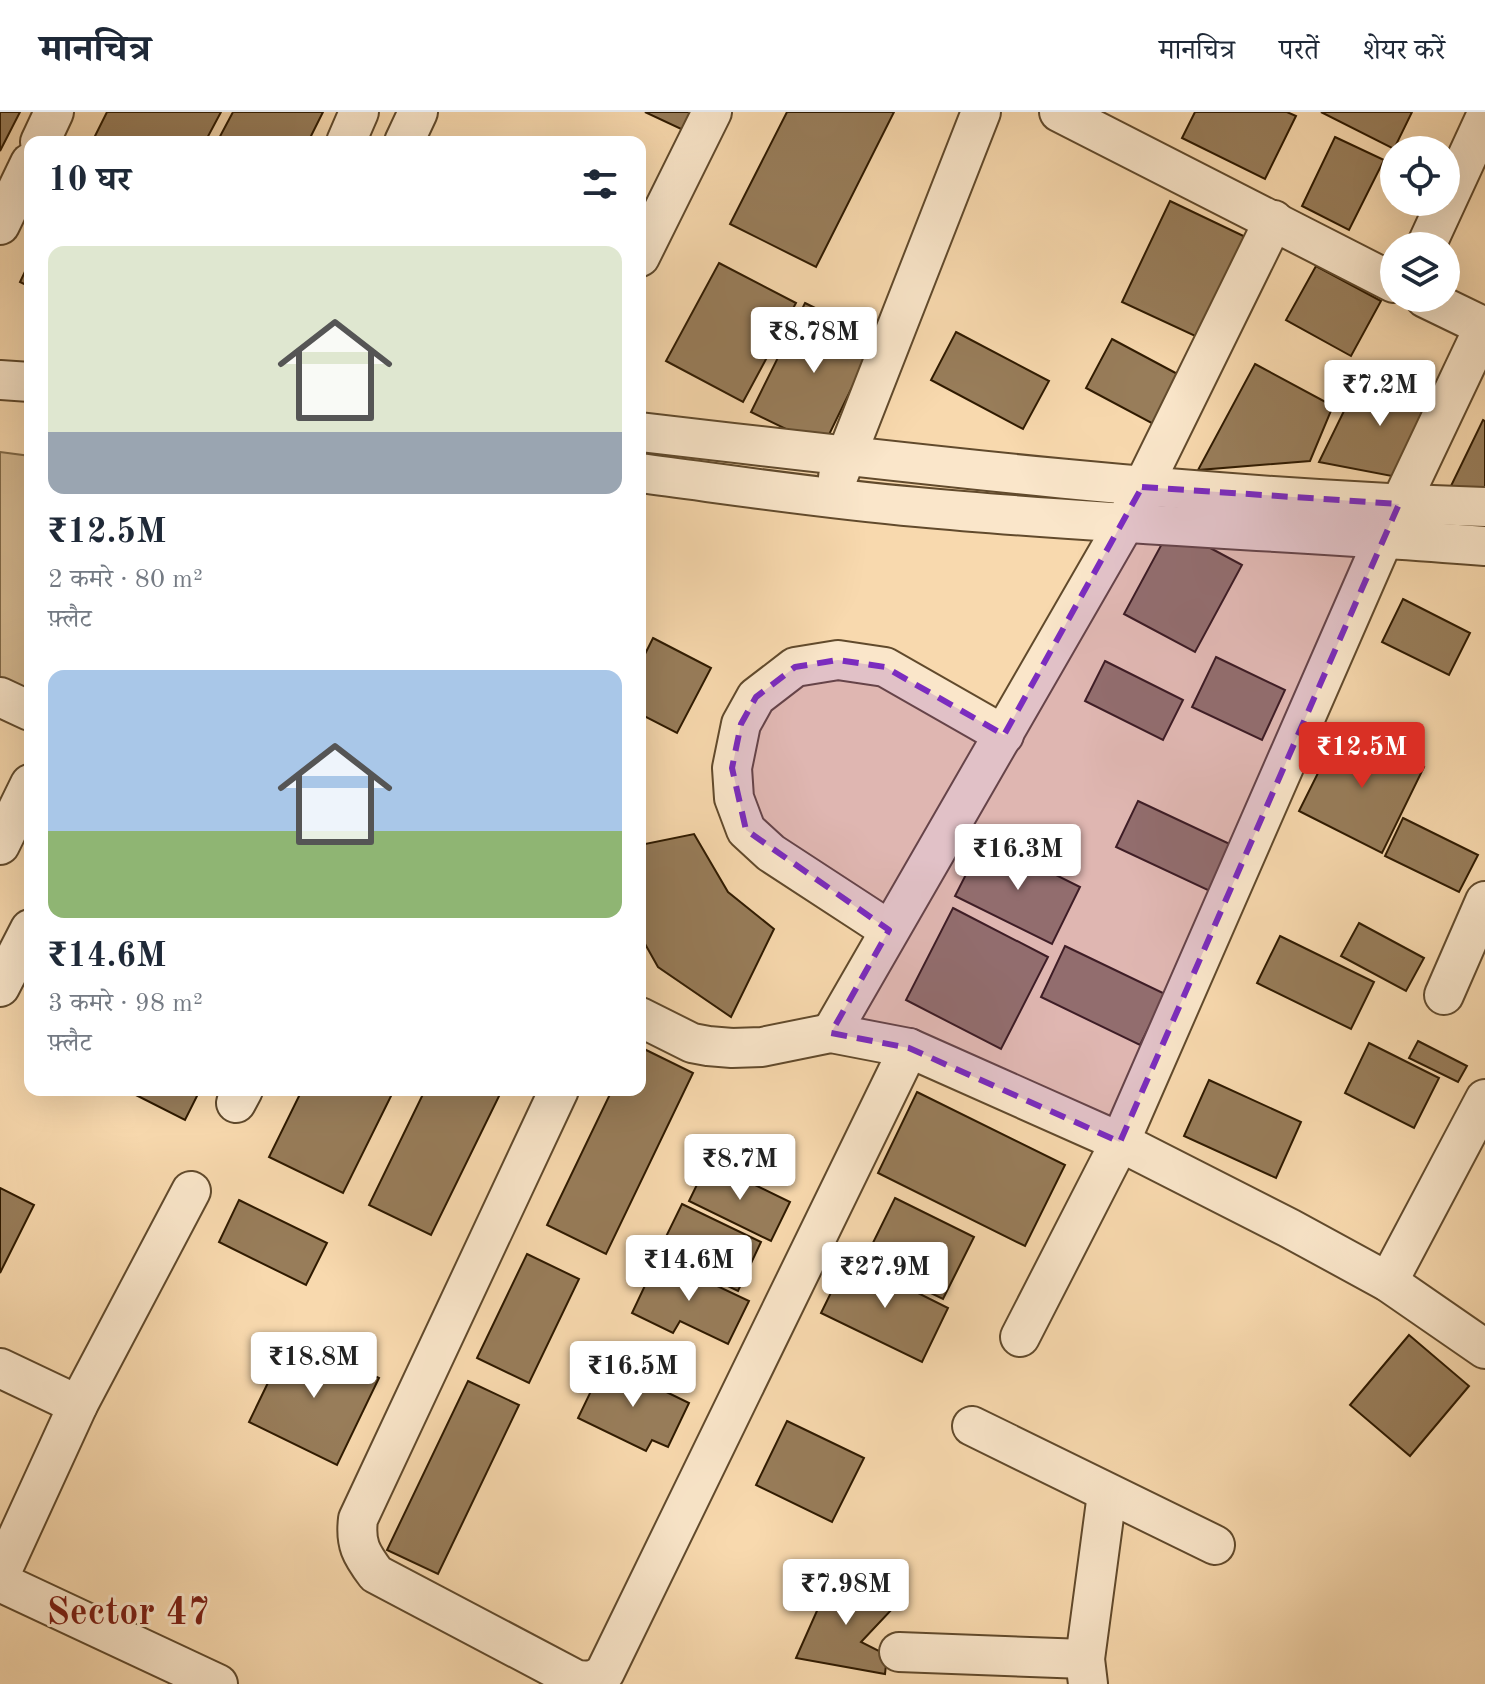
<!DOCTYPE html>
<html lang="hi">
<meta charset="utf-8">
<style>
:root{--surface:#fff;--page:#f6f6f7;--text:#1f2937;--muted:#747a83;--line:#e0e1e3;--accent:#d93025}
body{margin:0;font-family:"Old Standard TT","Noto Serif Devanagari",serif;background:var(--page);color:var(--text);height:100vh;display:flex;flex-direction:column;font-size:30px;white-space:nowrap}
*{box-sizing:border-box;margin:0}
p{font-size:26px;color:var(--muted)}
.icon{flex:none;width:44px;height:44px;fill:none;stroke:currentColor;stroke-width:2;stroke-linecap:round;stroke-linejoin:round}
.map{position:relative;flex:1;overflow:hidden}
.drawer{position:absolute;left:24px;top:24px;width:622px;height:960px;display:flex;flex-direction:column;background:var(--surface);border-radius:16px;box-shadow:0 8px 32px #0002}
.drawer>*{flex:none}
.fabs{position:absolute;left:1380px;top:24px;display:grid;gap:16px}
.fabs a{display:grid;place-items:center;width:80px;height:80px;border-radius:50%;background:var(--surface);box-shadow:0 8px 32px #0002;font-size:40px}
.price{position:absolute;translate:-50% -68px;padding:0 18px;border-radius:8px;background:#fff;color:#222;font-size:26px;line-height:52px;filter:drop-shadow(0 2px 4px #0008)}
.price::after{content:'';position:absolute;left:50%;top:48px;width:24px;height:18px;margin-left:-12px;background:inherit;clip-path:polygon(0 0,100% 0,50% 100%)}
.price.current{background:var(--accent);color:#fff}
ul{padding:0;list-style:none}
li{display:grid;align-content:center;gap:16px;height:424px;padding:0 24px}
li span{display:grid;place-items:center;height:248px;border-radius:16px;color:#555}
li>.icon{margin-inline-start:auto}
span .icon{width:144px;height:144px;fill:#fffc;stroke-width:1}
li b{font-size:34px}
h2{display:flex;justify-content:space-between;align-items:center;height:96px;padding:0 24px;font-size:34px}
header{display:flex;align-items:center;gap:48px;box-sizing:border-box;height:112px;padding:0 40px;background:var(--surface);border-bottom:2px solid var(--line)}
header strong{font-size:38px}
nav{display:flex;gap:44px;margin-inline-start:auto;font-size:28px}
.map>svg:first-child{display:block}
.green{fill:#d6b990;stroke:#826a48;stroke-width:2}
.building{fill:#987d5a;stroke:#2f1a00;stroke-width:2}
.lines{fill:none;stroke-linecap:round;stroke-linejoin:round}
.street-casing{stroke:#614a2c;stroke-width:42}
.street{stroke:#fae6ca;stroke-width:38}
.marked{fill:#7b2cbf;fill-opacity:0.2;stroke:#7b2cbf;stroke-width:6;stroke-dasharray:16 10;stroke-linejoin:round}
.labels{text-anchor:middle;stroke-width:6;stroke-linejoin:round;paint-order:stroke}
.district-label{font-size:38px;font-weight:bold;fill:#7a1f14;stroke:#fae6ca}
</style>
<header>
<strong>मानचित्र</strong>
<nav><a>मानचित्र</a><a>परतें</a><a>शेयर करें</a></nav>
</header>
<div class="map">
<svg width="1485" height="1572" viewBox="0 0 1485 1572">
<rect width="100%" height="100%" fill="#f8d9ae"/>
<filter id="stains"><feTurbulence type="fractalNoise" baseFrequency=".0025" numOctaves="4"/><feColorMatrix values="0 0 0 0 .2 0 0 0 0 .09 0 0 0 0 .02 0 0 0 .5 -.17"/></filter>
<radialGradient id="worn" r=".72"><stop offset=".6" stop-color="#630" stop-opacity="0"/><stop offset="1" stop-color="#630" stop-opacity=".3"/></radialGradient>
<!-- green -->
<path class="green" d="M0,340L30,344V583L0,569Z"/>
<!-- building -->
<g class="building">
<path d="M0,0H20L0,39Z"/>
<path d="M107,0H221L205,30H92Z"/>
<path d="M233,0H323L308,30H217Z"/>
<path d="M645,0H708L696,24Z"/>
<path d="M787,0H894L816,155L730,112Z"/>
<path d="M1195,0H1287L1296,4L1265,67L1182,26Z"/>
<path d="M1321,0H1412L1394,37Z"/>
<path d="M1335,25L1384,48L1349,118L1302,94Z"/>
<path d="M1170,89L1254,129L1206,229L1122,190Z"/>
<path d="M30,149V175L20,170Z"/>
<path d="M719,151L796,191L743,290L666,249Z"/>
<path d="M1316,154L1381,189L1351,244L1286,208Z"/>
<path d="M805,191L876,226L823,335L751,300Z"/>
<path d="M956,220L1049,269L1023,317L931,268Z"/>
<path d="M1112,227L1185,266L1159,315L1086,276Z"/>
<path d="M1255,252L1333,294L1310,349L1198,358Z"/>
<path d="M1365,256L1440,293L1402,366L1319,350Z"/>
<path d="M1483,308L1485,309V379L1449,378Z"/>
<path d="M1171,415L1242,453L1195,540L1124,502Z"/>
<path d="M1403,487L1470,521L1449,563L1382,530Z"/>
<path d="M653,526L711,556L677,621L640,602V552Z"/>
<path d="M1216,545L1285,578L1262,628L1192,595Z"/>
<path d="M1105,549L1183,588L1163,628L1085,589Z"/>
<path d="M1341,615L1424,655L1382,741L1299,699Z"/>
<path d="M1138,689L1234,734L1212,780L1116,735Z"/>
<path d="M1403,706L1478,743L1459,780L1385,744Z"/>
<path d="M694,722L728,780L774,817L731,905L658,855L640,823V733Z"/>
<path d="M984,727L1080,775L1052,832L955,784Z"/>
<path d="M953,796L1048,845L1001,937L906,888Z"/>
<path d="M1359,811L1424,846L1406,879L1341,844Z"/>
<path d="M1280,824L1374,870L1351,917L1257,871Z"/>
<path d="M1065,834L1165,882L1140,933L1041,885Z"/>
<path d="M1418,929L1467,954L1458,970L1409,946Z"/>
<path d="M1369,931L1439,966L1414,1016L1345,981Z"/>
<path d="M640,935L693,961L606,1142L547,1113L612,978H640Z"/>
<path d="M1209,968L1301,1010L1276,1066L1184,1024Z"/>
<path d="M126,978H200L185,1008Z"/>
<path d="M302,978H394L343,1081L269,1045Z"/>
<path d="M425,978H502L431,1123L369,1093Z"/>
<path d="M917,980L1065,1053L1025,1134L878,1061Z"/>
<path d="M708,1050L790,1090L771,1129L689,1089Z"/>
<path d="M0,1076L34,1093L0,1161Z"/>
<path d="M895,1086L974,1125L943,1187L864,1149Z"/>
<path d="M239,1088L327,1131L306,1173L219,1130Z"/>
<path d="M682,1092L761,1130L738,1179L658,1141Z"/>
<path d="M527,1142L579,1167L529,1271L477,1246Z"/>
<path d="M658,1146L749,1189L728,1232L680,1209L673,1221L632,1201Z"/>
<path d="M848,1146L948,1196L922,1250L821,1201Z"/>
<path d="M291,1223L379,1266L337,1353L249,1310Z"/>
<path d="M1409,1223L1469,1274L1410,1344L1350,1293Z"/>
<path d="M605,1250L689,1291L668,1335L652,1328L646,1339L578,1306Z"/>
<path d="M468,1269L519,1293L438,1462L387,1438Z"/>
<path d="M787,1309L864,1346L832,1410L756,1373Z"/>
<path d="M836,1456L895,1494L861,1530L887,1543L885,1562L796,1546Z"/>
</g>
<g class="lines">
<!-- street casing -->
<g class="street-casing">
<g id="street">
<path d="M1059,0L1394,171"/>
<path d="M40,30L54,0"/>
<path d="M346,30L359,0"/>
<path d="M404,30L418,0"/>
<path d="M0,113L30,51"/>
<path d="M1426,134L1485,6"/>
<path d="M640,145L712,0"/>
<path d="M1425,186L1485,215"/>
<path d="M0,268L30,270"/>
<path d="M640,320C921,353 1202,386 1485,395"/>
<path d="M640,361C732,373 824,387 917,395C1106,413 1296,419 1485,434"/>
<path d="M838,365L981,0"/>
<path d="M0,585L30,599"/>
<path d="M0,733L30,672"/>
<path d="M889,818L771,741L746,718L734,686L732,656L741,612L756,585L795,555L838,548L885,555L1004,623"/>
<path d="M0,875L30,817"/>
<path d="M1444,883L1485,789"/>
<path d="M640,905L692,931L708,934L732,936L762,935L831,921L909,936L1120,1030L1289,1116L1388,1170L1485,1237"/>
<path d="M831,921L1125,411L1274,108"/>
<path d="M559,978L358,1407C355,1432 361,1442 376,1462L577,1568C589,1569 596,1569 605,1560L909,936"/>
<path d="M236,991L243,978"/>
<path d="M1388,1170L1485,987"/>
<path d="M1020,1225L1120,1030L1384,426L1484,215"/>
<path d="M0,1256L78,1293"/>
<path d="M972,1314L1215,1433"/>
<path d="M0,1463L78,1293L191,1079"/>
<path d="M0,1470L218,1572"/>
<path d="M899,1540L1085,1547"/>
<path d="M1088,1572L1085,1547L1107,1382"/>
</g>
</g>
<!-- street -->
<use href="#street" class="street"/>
</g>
<!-- marked area -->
<path class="marked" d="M1142,375L1399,392L1120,1030L909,936L831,921L889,818L746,718L732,656L741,612L756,585L795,555L838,548L885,555L1004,623Z"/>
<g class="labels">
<!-- district labels -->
<g class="district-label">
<text x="128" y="1512">Sector 47</text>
</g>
</g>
<rect width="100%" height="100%" filter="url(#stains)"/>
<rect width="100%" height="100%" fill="url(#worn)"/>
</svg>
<div class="fabs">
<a><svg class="icon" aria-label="locate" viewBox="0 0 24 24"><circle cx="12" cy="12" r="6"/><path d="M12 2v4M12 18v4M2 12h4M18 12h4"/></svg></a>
<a><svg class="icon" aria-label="layers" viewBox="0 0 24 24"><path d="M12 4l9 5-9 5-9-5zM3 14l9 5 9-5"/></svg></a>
</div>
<b class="price" style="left:814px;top:263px">₹8.78M</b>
<b class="price" style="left:1380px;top:316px">₹7.2M</b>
<b class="price current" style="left:1362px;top:678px">₹12.5M</b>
<b class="price" style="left:1018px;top:780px">₹16.3M</b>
<b class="price" style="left:740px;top:1090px">₹8.7M</b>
<b class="price" style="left:689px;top:1191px">₹14.6M</b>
<b class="price" style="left:885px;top:1198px">₹27.9M</b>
<b class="price" style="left:314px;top:1288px">₹18.8M</b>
<b class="price" style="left:633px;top:1297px">₹16.5M</b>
<b class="price" style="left:846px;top:1515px">₹7.98M</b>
<section class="drawer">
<h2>10 घर<svg class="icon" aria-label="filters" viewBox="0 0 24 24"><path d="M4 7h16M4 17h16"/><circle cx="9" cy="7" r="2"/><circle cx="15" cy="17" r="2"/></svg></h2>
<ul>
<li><span style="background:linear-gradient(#dfe7d0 75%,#9aa5b1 0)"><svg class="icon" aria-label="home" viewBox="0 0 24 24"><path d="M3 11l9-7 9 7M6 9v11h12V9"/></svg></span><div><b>₹12.5M</b><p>2 कमरे · 80 m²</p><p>फ़्लैट</p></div></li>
<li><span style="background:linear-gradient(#a9c7e8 65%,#8fb573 0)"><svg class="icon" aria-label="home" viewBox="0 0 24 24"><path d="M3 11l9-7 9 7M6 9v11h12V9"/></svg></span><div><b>₹14.6M</b><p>3 कमरे · 98 m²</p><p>फ़्लैट</p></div></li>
</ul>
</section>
</div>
